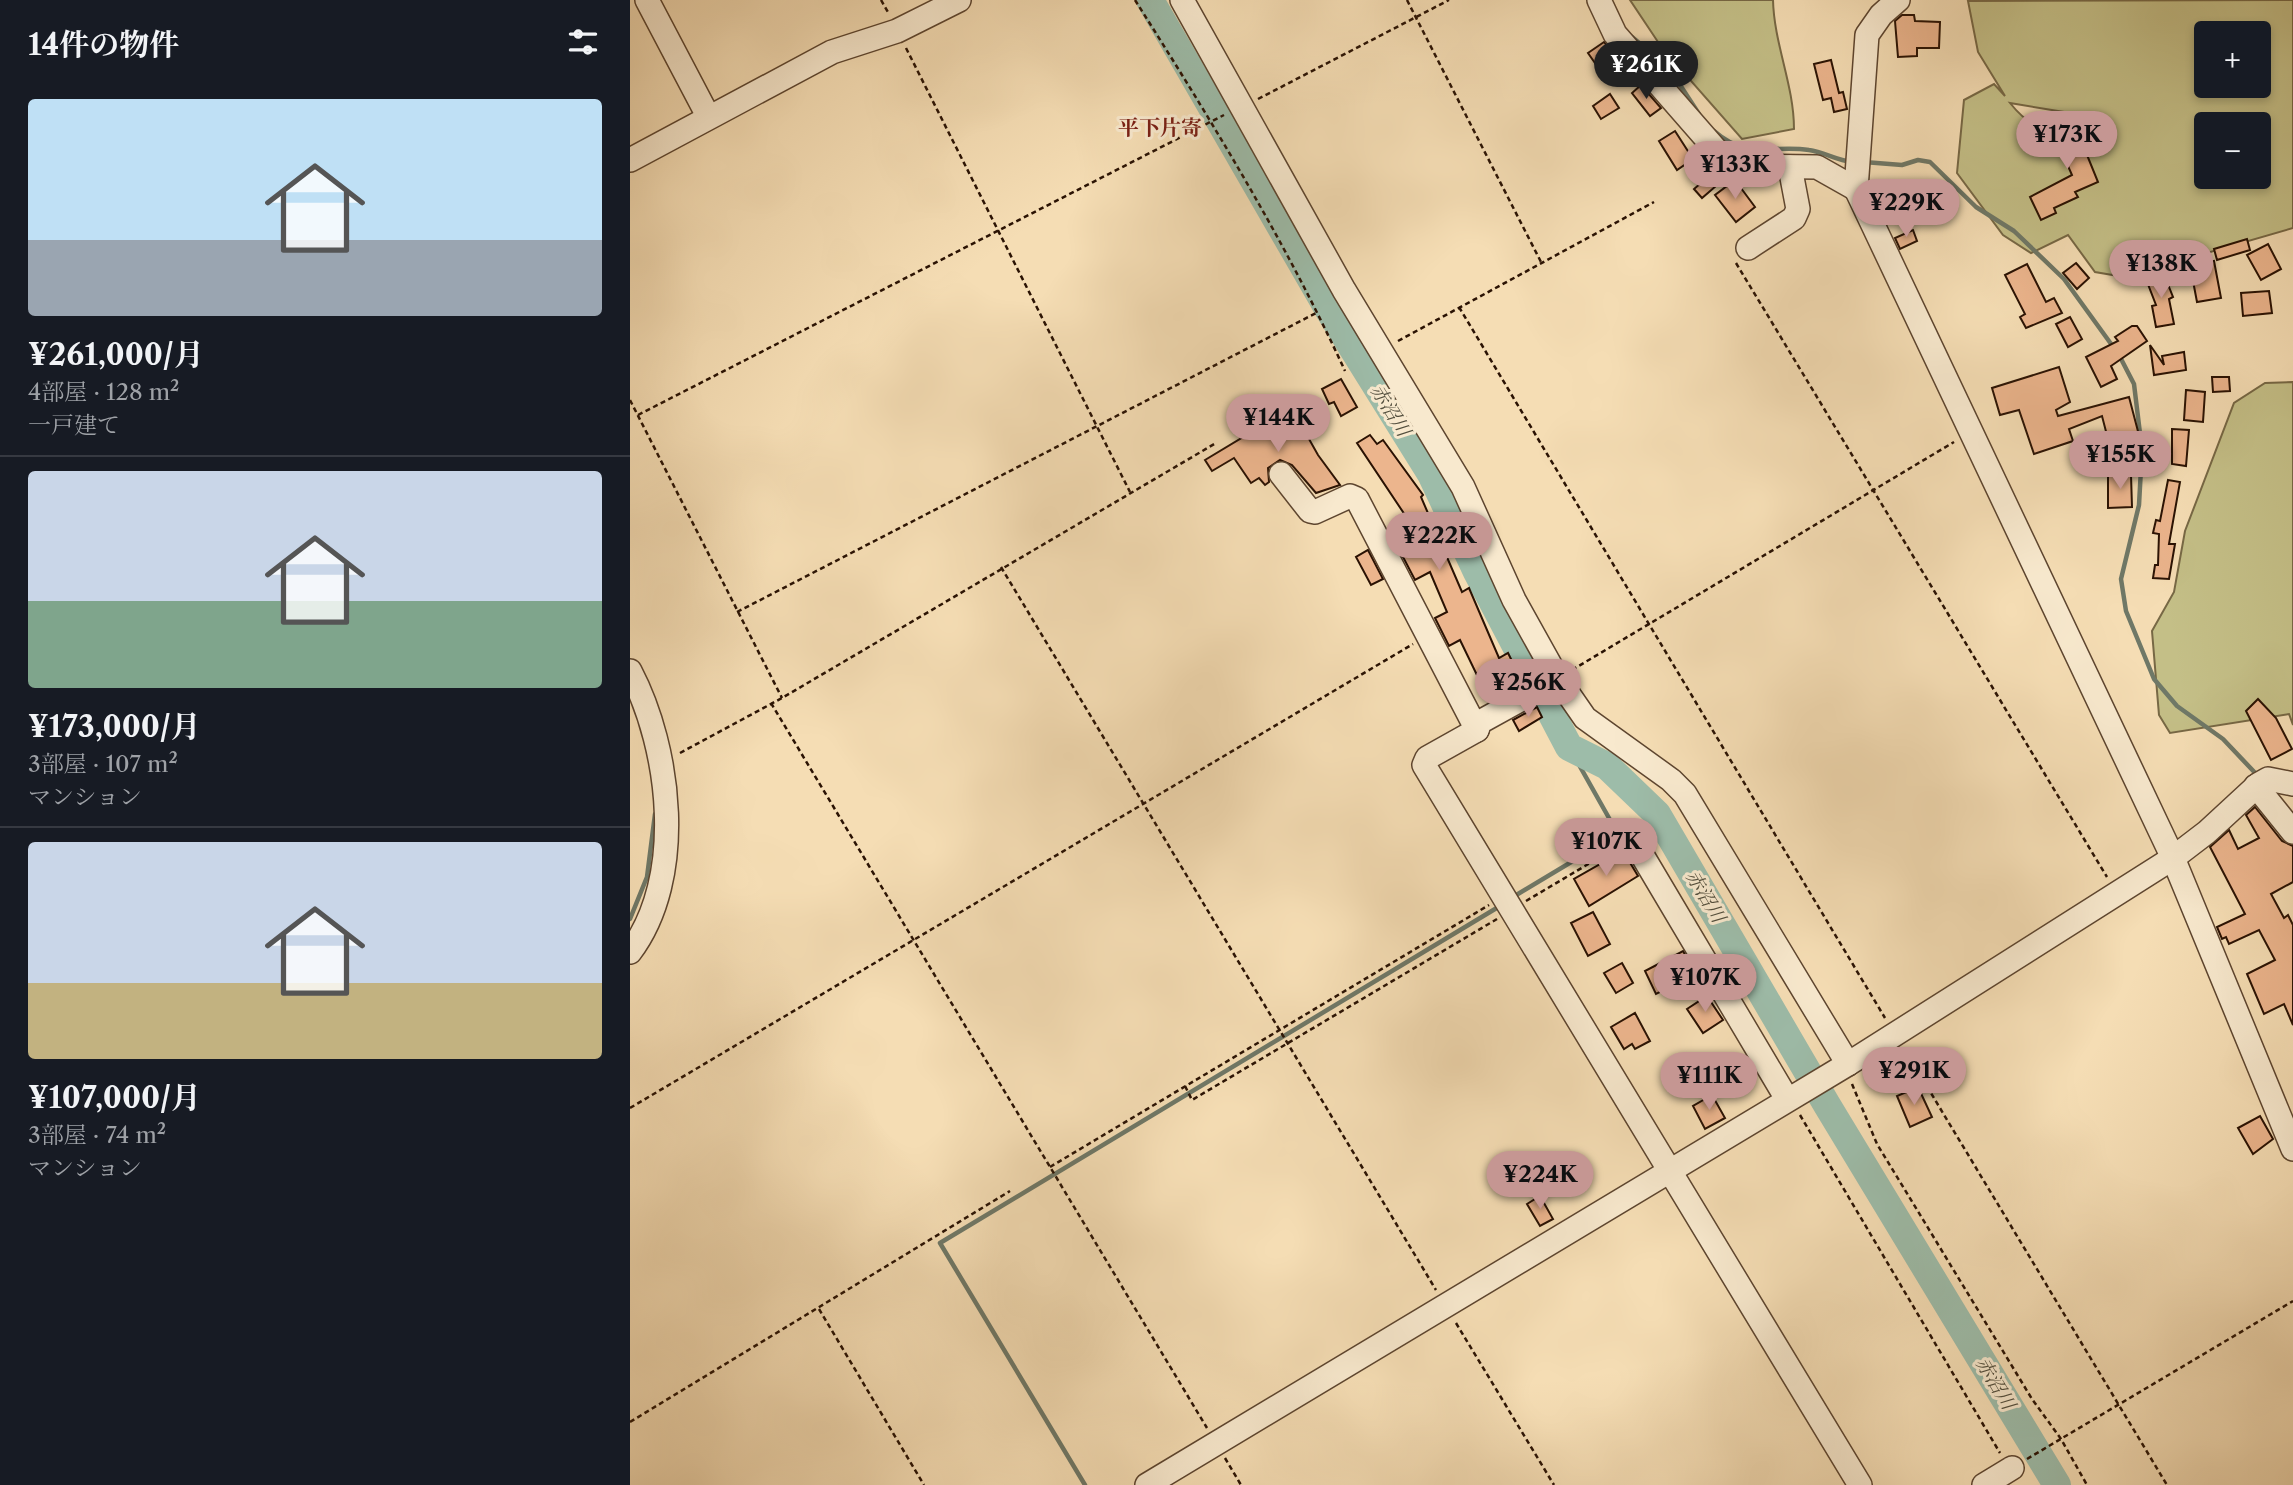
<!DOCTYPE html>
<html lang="ja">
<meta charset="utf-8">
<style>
:root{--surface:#171b24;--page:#242831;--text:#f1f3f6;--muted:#9ea1a6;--line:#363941;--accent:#c59692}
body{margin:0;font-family:"Libre Caslon Text","Noto Serif JP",serif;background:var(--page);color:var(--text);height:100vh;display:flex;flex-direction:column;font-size:26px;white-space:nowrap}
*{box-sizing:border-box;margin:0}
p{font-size:23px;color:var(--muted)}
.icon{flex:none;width:38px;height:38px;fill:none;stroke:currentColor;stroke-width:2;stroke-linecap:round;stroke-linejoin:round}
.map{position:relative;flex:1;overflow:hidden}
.sheet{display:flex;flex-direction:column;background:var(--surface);width:630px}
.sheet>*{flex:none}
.tools{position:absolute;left:1564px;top:21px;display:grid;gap:14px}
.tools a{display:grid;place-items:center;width:77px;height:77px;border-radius:7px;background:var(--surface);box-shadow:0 4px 10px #0003;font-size:35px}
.price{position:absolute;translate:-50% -60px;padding:0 16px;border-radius:24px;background:var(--accent);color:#111;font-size:23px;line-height:46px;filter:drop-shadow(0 2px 4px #0008)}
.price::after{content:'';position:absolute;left:50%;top:42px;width:21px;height:16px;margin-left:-10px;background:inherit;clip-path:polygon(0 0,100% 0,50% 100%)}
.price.current{background:#222;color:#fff}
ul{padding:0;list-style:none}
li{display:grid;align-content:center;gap:14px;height:371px;padding:0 28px}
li+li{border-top:2px solid var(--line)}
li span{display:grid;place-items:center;height:217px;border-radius:7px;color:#555}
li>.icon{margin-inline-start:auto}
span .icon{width:126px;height:126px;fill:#fffc;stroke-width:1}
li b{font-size:30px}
h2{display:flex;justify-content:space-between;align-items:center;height:84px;padding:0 28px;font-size:30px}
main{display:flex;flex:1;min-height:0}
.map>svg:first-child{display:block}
.green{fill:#c4bf87;stroke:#776845;stroke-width:2;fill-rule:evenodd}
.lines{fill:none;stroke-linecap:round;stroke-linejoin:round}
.stream{stroke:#6f7867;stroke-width:4.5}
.river{stroke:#9dbca9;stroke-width:28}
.building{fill:#ecb58d;stroke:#2a1203;stroke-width:2}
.minor-casing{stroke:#5d452f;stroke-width:26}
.path{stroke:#2a1203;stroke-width:2.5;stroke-dasharray:5 3.5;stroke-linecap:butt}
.minor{stroke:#f8e9ce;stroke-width:23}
.labels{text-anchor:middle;stroke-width:6;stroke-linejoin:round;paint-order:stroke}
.water-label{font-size:19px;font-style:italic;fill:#524e3d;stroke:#f8e9ce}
.quarter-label{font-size:21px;font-weight:bold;fill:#7a1f14;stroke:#f8e9ce}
</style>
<main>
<section class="sheet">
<h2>14件の物件<svg class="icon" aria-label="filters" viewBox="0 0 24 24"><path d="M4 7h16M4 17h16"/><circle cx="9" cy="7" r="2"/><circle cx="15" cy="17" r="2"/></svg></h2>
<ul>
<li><span style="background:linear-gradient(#bfe0f5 65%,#9aa5b1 0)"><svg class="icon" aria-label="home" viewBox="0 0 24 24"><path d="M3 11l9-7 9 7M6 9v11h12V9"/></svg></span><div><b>¥261,000/月</b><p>4部屋 · 128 m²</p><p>一戸建て</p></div></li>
<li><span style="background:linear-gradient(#c9d6e8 60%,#7fa58c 0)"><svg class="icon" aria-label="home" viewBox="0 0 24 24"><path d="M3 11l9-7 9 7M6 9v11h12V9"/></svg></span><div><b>¥173,000/月</b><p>3部屋 · 107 m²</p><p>マンション</p></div></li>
<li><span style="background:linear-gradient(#c9d6e8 65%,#c2b280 0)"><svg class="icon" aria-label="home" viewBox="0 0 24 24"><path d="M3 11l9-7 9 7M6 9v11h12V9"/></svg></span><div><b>¥107,000/月</b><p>3部屋 · 74 m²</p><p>マンション</p></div></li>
</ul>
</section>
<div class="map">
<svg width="1663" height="1485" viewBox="0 0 1663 1485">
<rect width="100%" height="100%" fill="#f5ddb4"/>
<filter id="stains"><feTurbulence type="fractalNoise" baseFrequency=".00286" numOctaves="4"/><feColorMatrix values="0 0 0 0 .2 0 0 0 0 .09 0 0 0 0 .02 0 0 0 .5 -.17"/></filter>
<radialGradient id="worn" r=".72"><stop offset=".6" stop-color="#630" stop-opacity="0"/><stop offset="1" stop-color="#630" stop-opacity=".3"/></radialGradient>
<!-- green -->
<g class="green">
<path d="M1000,0H1143C1144,44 1164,85 1164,129L1112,139L1032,48Z"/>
<path d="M1663,0V228L1494,277L1465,272L1438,235L1401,253L1373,235L1327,173L1334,100L1364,84L1375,96L1348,52L1338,1ZM1577,33H1629V86H1577ZM1380,103L1440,113L1455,129C1419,131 1404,133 1380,103ZM1577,124H1629V177H1577Z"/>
<path d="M1663,382V725L1659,714L1540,733L1529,715L1522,631L1544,592L1555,531L1604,403L1635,383Z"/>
</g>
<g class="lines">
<!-- stream -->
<g class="stream">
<path d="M1002,37L1039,68L1069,114"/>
<path d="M1084,131C1118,161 1141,144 1179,150C1194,152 1206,160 1222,162"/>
<path d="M1234,162L1272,165L1288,160L1300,162L1346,207L1384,231L1434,279L1484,348"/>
<path d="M1489,355L1504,384L1512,450L1509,505L1491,579L1496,611L1524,679L1547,706L1593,739L1629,777"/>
<path d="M883,897L988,834L939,747"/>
<path d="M0,919L17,877L25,814"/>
<path d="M455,1485L310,1243L870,906"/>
</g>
<!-- river -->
<path class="river" d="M520,0L697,307L801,474L847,572L939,747L977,766L1027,814L1197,1105L1427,1485"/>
</g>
<!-- building -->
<g class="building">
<path d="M1272,15H1284L1285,21L1310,22L1309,48H1287V56L1268,57L1265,21Z"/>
<path d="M974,42L984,55L967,66L958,53Z"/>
<path d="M1201,60L1209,93L1213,92L1217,109L1204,112L1201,98L1193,100L1184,64Z"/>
<path d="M1011,85L1031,108L1020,116L1002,93Z"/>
<path d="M980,94L989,108L971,119L963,106Z"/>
<path d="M1440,113L1468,182L1445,192L1448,197L1424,208L1426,213L1411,220L1400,197L1442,175L1427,141L1433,139L1425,120Z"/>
<path d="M1045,131L1063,159L1047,170L1029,141Z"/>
<path d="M1078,177L1086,186L1072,198L1064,189Z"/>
<path d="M1105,180L1125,207L1106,222L1085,195Z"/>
<path d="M1283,230L1287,241L1270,249L1265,238Z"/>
<path d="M1617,239L1620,250L1587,260L1584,249Z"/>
<path d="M1638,244L1651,269L1631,280L1617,255Z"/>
<path d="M1555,256L1558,269L1539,273L1536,260Z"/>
<path d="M1584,261L1591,298L1567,302L1560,265Z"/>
<path d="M1446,263L1459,278L1447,289L1433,273Z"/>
<path d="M1397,264L1416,302L1424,298L1432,313L1396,328L1390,317L1395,314L1375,275Z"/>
<path d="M1533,272L1543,297L1539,299L1544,324L1526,327L1522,306L1526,305L1516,279Z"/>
<path d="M1639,291L1642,313L1613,316L1611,293Z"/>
<path d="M1440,317L1452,339L1438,347L1426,324Z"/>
<path d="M1502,326H1507L1517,341L1481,366L1487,379L1471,387L1456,357L1488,341L1485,337Z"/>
<path d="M1520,345L1534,365L1532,356L1554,352L1556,370L1524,375Z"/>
<path d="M1429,367L1440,402L1426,410L1428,416L1499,397L1510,439L1480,447L1472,416L1439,429L1443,441L1404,454L1389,410L1370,415L1362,388Z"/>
<path d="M1582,377H1599L1600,391L1583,392Z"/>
<path d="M711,379L727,407L711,416L704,402L699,404L692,389Z"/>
<path d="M1556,390L1575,392L1573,422L1554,420Z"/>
<path d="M661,407L688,455L710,485L686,493L662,465L650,460L638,468L639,482L635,485L629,478L621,483L604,458L582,471L575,460L625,430L629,437L652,425L646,416Z"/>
<path d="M1542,429L1559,430L1556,466L1542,464Z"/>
<path d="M740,435L747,444L753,440L793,495L791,497L832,592L839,588L869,658L878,653L885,667L877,671L886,686L862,699L858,698L830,640L819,646L805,618L817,612L800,572L785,580L759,530L777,518L727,443Z"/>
<path d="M1478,475H1501L1502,507L1478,508Z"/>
<path d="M1538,480L1550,482L1539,544H1545L1539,579L1523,578L1525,565H1528L1529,534L1523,533L1526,520L1530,521Z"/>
<path d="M738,550L753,579L741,585L726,557Z"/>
<path d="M1628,699L1646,718L1662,749L1641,760L1616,711Z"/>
<path d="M907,707L912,717L889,731L883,720Z"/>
<path d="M1625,807L1652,841L1663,846V882L1641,894L1654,918L1658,915L1663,925V1025L1654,1004L1634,1014L1617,974L1645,960L1629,930L1599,944L1596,937L1592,939L1587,927L1615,914L1580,847L1599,830L1608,849L1629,838L1616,815Z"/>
<path d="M993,851L1008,876L959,906L944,879Z"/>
<path d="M963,912L980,944L958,956L941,923Z"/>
<path d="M1053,951L1066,974L1026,994L1015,971Z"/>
<path d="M992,963L1003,983L986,993L974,973Z"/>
<path d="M1077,996L1093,1020L1073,1033L1057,1009Z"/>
<path d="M1005,1013L1020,1041L1005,1049L1002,1044L994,1049L981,1027Z"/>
<path d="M1288,1087L1302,1117L1280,1127L1267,1096Z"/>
<path d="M1082,1095L1095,1118L1075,1129L1063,1106Z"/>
<path d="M1630,1116L1643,1139L1623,1154L1608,1128Z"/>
<path d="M910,1196L923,1219L910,1226L897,1204Z"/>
</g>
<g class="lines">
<!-- minor casing -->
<g class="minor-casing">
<g id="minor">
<path d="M17,0L78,116"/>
<path d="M552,0L714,290L833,487L884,600L928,679L955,718L1041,780L1055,794L1218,1064"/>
<path d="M969,0L985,34L1088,152L1113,166L1187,167L1226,189"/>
<path d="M1268,0L1251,15L1237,35L1226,189L1543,858L1663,1149"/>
<path d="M0,160L202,52L267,31L329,0"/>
<path d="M1118,248L1164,218L1168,209L1160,167"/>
<path d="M651,474L680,511L685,512L720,496L727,499L847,730"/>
<path d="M0,671C41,749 56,878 0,952"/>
<path d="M928,679L850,722L847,730L797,758L794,765L1230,1485"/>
<path d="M1626,786L1663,832"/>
<path d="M1002,838L1157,1099"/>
<path d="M517,1485L1218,1064L1543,858L1577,832L1629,784L1638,779L1663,784"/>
<path d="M1354,1485L1382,1468"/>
</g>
</g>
<!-- path -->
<g class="path">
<path d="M251,0L259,14"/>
<path d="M505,0C581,120 656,242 715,371"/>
<path d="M777,0L911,262"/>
<path d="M276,48L500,492"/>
<path d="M628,99L819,0"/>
<path d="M1106,263L1477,877"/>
<path d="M829,307L1255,1018"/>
<path d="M768,341L1024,202"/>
<path d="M0,400L152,698"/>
<path d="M8,415L594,115"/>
<path d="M371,567L806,1290"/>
<path d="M107,612L688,312"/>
<path d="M942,670L1324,442"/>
<path d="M141,703L577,1428"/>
<path d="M50,753L152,698L586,443"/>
<path d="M896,901L987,847"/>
<path d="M1275,1050L1537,1485"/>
<path d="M1222,1084L1247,1144L1402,1399L1431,1439L1457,1485"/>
<path d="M555,1086L562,1100L867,919"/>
<path d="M0,1108L783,644"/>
<path d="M1170,1115L1370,1453"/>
<path d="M420,1167L859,905"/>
<path d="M189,1309L294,1485"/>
<path d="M826,1323L924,1485"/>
<path d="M0,1422L380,1191"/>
<path d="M595,1458L611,1485"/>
<path d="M1397,1459L1663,1301"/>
</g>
<!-- minor -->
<use href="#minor" class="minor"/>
</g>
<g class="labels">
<!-- water labels -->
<g class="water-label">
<text transform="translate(761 410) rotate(58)" y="7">赤沼川</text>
<text transform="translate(1076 896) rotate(59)" y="7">赤沼川</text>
<text transform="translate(1366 1383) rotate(59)" y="7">赤沼川</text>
</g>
<!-- quarter labels -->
<g class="quarter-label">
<text x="530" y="135">平下片寄</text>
</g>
</g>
<rect width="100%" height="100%" filter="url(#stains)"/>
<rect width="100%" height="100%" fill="url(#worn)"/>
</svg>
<div class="tools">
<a>+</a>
<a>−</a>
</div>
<b class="price current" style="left:1016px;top:101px">¥261K</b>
<b class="price" style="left:1437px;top:171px">¥173K</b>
<b class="price" style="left:1105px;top:201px">¥133K</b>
<b class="price" style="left:1276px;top:239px">¥229K</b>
<b class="price" style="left:1531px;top:300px">¥138K</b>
<b class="price" style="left:648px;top:454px">¥144K</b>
<b class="price" style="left:1490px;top:491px">¥155K</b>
<b class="price" style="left:809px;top:572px">¥222K</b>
<b class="price" style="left:898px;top:719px">¥256K</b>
<b class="price" style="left:976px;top:878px">¥107K</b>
<b class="price" style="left:1075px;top:1014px">¥107K</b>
<b class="price" style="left:1284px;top:1107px">¥291K</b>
<b class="price" style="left:1079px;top:1112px">¥111K</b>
<b class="price" style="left:910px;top:1211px">¥224K</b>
</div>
</main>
